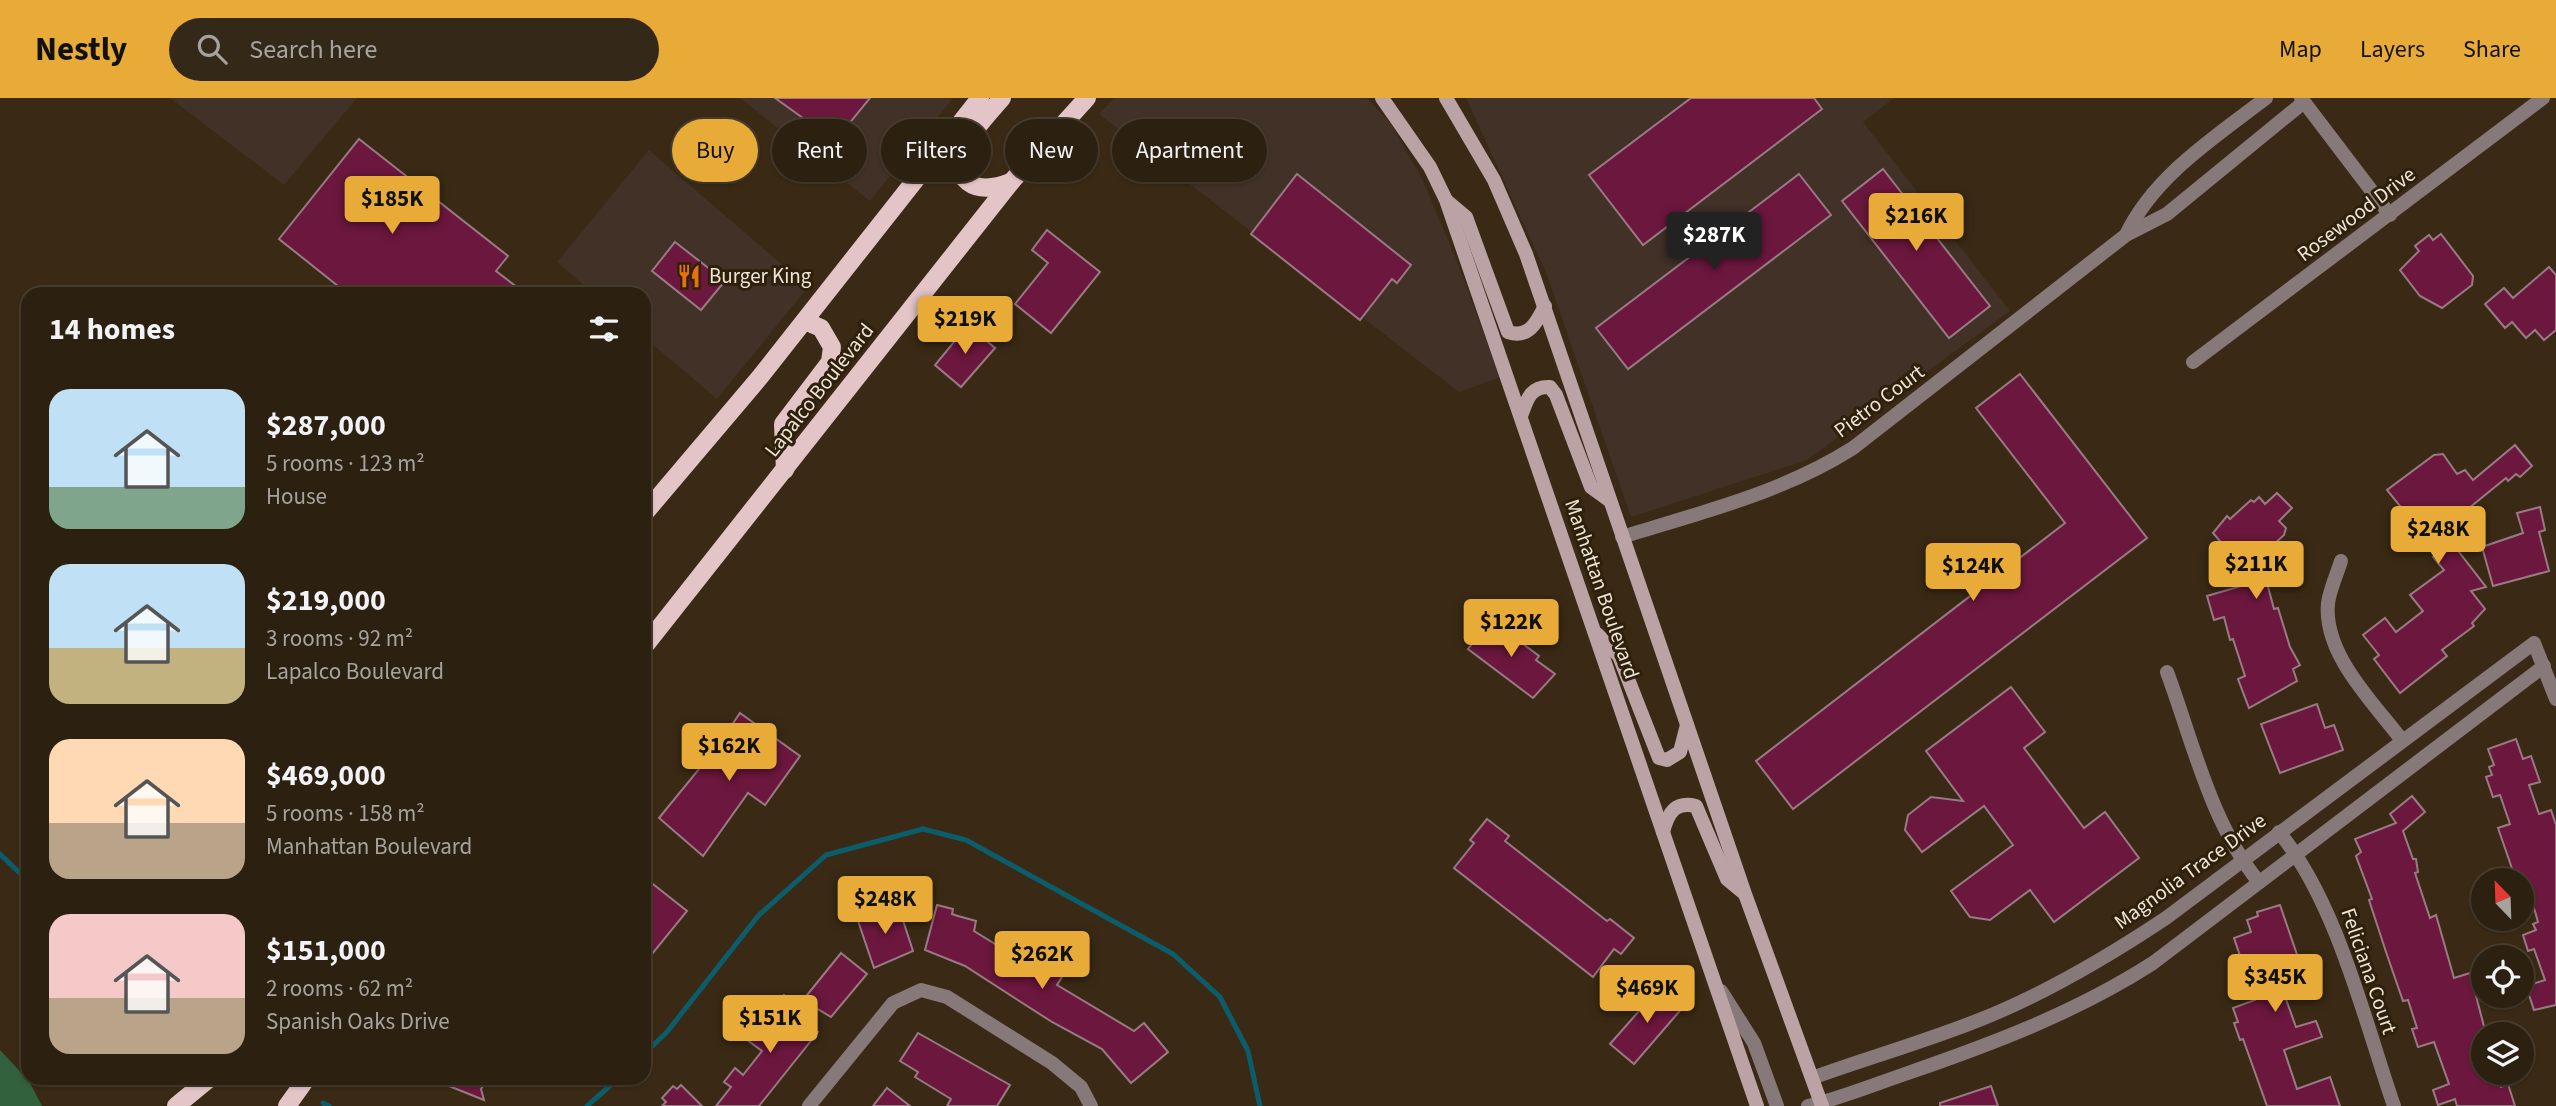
<!DOCTYPE html>
<meta charset="utf-8">
<style>
:root{--surface:#2c2010;--page:#342819;--text:#f1f3f6;--muted:#a6a39f;--line:#483e30;--accent:#e8ab37}
body{margin:0;font-family:"Source Sans 3",sans-serif;background:var(--page);color:var(--text);height:100vh;display:flex;flex-direction:column;font-size:26px;white-space:nowrap}
*{box-sizing:border-box;margin:0}
p{font-size:23px;color:var(--muted)}
.icon{flex:none;width:38px;height:38px;fill:none;stroke:currentColor;stroke-width:2;stroke-linecap:round;stroke-linejoin:round}
.map{position:relative;flex:1;overflow:hidden}
.side{position:absolute;left:21px;top:189px;width:630px;height:798px;display:flex;flex-direction:column;background:var(--surface);border-radius:21px;box-shadow:0 2px 5px #0004,0 0 0 2px var(--line)}
.side>*{flex:none}
.guide{position:absolute;left:672px;top:21px;width:665px;height:63px;display:flex;gap:14px}
.needle{width:46px;rotate:337deg}
.fabs{position:absolute;left:2471px;top:770px;display:grid;gap:14px}
.fabs a{display:grid;place-items:center;width:63px;height:63px;border-radius:50%;background:var(--surface);box-shadow:0 2px 5px #0004,0 0 0 2px var(--line);font-size:35px}
.price{position:absolute;translate:-50% -60px;padding:0 16px;border-radius:7px;background:var(--accent);color:#111;font-size:23px;line-height:46px;filter:drop-shadow(0 2px 4px #0008)}
.price::after{content:'';position:absolute;left:50%;top:42px;width:21px;height:16px;margin-left:-10px;background:inherit;clip-path:polygon(0 0,100% 0,50% 100%)}
.price.selected{background:#222;color:#fff}
ul{padding:0;list-style:none}
li{display:flex;align-items:center;gap:21px;height:175px;padding:0 28px}
li span{display:grid;place-items:center;flex:none;width:196px;height:140px;border-radius:21px;color:#555}
li>.icon{margin-inline-start:auto}
span .icon{width:84px;height:84px;fill:#fffc;stroke-width:1}
li b{font-size:30px}
h2{display:flex;justify-content:space-between;align-items:center;height:84px;padding:0 28px;font-size:30px}
.pill{padding:0 24px;border-radius:32px;background:var(--surface);box-shadow:0 2px 5px #0004,0 0 0 2px var(--line);font-size:24px;line-height:63px}
.pill.selected{background:var(--accent);color:#111}
header{display:flex;align-items:center;gap:42px;box-sizing:border-box;height:98px;padding:0 35px;background:var(--accent);color:#111}
header strong{font-size:33px}
nav{display:flex;gap:38px;margin-inline-start:auto;font-size:24px}
.search{width:490px;height:63px;background:var(--page);display:flex;align-items:center;gap:18px;box-sizing:border-box;padding:0 24px;border-radius:38px;color:var(--muted);font-size:26px}
.map>svg:first-child{display:block}
.commercial{fill:#413126}
.green{fill:#31613d}
.lines{fill:none;stroke-linecap:round;stroke-linejoin:round}
.stream{stroke:#0b5d6b;stroke-width:5}
.building{fill:#6c173e;stroke:#997a84;stroke-width:2}
.street{stroke:#87797a;stroke-width:14}
.secondary{stroke:#bba3a5;stroke-width:14}
.primary{stroke:#e3c4c7;stroke-width:18}
.labels{text-anchor:middle;stroke-width:6;stroke-linejoin:round;paint-order:stroke}
.street-label{font-size:21px;fill:#eee4d7;stroke:#2f200b}
.poi-label{font-size:21px;fill:#eee4d7;stroke:#2f200b;text-anchor:start}
</style>
<header>
<strong>Nestly</strong>
<div class="search"><svg class="icon" aria-label="search" viewBox="0 0 24 24"><circle cx="10" cy="10" r="6"/><path d="M15 15l6 6"/></svg>Search here</div>
<nav><a>Map</a><a>Layers</a><a>Share</a></nav>
</header>
<div class="map">
<svg width="2556" height="1008" viewBox="0 0 2556 1008">
<rect width="100%" height="100%" fill="#3a2a15"/>
<!-- commercial -->
<g class="commercial">
<path d="M170,0H357L284,87Z"/>
<path d="M740,0H953L870,103Z"/>
<path d="M1114,0H1367L1390,25L1421,79L1457,163L1500,279L1459,294L1099,16Z"/>
<path d="M1466,0H1894L1863,24L2010,213L1807,362L1631,419L1547,177Z"/>
<path d="M649,52L808,189L717,301L644,239V196H594L557,164Z"/>
</g>
<!-- green -->
<path class="green" d="M0,952L29,983L42,1008H0Z"/>
<g class="lines">
<!-- stream -->
<g class="stream">
<path d="M0,756L28,783"/>
<path d="M644,956L667,934L758,818L826,757L923,731L966,742L1173,856L1220,899L1248,953L1260,1008"/>
<path d="M323,1005L329,1008"/>
<path d="M587,1008L619,980"/>
</g>
</g>
<!-- building -->
<g class="building">
<path d="M775,0H870L835,43Z"/>
<path d="M1691,0H1814L1822,11L1643,147L1589,77Z"/>
<path d="M1255,32L1259,73L1193,80L1189,39Z"/>
<path d="M359,41L508,158L496,173L526,196H348L279,141Z"/>
<path d="M1883,71L1990,208L1949,240L1842,103Z"/>
<path d="M1297,76L1411,167L1397,185L1392,181L1360,222L1251,136Z"/>
<path d="M1799,76L1831,117L1628,271L1596,230Z"/>
<path d="M1047,132L1100,174L1051,235L1015,206L1048,165L1032,152Z"/>
<path d="M2441,136L2473,178L2472,187L2442,210L2420,198L2400,172L2419,153L2415,148L2429,137L2433,142Z"/>
<path d="M675,144L725,183L701,212L652,173Z"/>
<path d="M2549,169L2556,177V232L2544,242L2535,232L2526,240L2512,224L2505,230L2485,206L2504,190L2513,200Z"/>
<path d="M968,227L995,250L961,289L935,267Z"/>
<path d="M2020,276L2147,440L1793,711L1756,663L2065,425L1976,310Z"/>
<path d="M2515,347L2532,368L2520,379L2516,376L2508,383L2506,380L2442,432L2486,489L2471,493L2485,511L2472,525L2474,528L2442,552L2447,558L2400,595L2374,561L2379,557L2363,537L2385,520L2396,534L2423,513L2410,497L2444,472L2433,459L2438,455L2387,392L2434,357L2443,356L2457,376L2465,372L2473,382Z"/>
<path d="M2277,395L2292,410L2279,423L2286,430L2284,437L2260,459L2274,511L2278,510L2290,549L2300,567L2293,571L2297,583L2249,610L2238,581L2245,578L2233,541L2230,542L2224,519L2214,522L2207,498L2255,484L2213,435L2227,418L2230,421L2251,402L2254,404L2259,399L2265,406Z"/>
<path d="M2540,409L2545,432L2539,434L2549,473L2493,488L2482,449L2523,435L2517,415Z"/>
<path d="M1491,522L1539,558L1536,562L1555,576L1533,600L1468,551Z"/>
<path d="M2011,589L2045,634L2024,650L2084,730L2105,714L2139,760L2054,824L2030,792L1990,822L1970,819L1951,793L2013,747L1984,708L1922,754L1905,732L1908,717L1931,699L1963,703L1926,653Z"/>
<path d="M2317,606L2325,630L2334,627L2343,652L2280,675L2261,626Z"/>
<path d="M740,615L800,658L765,707L748,695L703,758L659,720L717,649Z"/>
<path d="M2516,641L2523,661L2531,658L2540,684L2529,687L2539,716L2551,712L2556,727V907L2534,912L2526,888L2545,882L2534,851L2528,853L2523,837L2536,832L2533,826L2538,824L2526,782H2516L2498,730L2510,726L2500,697L2493,699L2486,679L2492,677L2489,669L2494,667L2488,651Z"/>
<path d="M2412,698L2425,714L2403,733L2413,761H2416L2418,774L2415,775L2430,820L2436,817L2454,880L2470,875L2486,936H2483V975H2496L2501,989L2508,986L2515,1008H2457L2455,1001L2438,1007L2433,992L2449,986L2434,944L2418,949L2412,931L2417,930L2408,902L2403,903L2386,854L2369,802L2372,801L2356,758L2361,754L2355,741L2396,725L2390,716Z"/>
<path d="M1487,721L1509,738L1505,743L1607,823L1610,821L1634,840L1621,856L1614,851L1593,879L1454,770L1474,745L1470,742Z"/>
<path d="M644,779L687,813L644,866Z"/>
<path d="M898,807L913,853L874,870L857,820Z"/>
<path d="M937,807L953,811L952,816L958,818L976,823L974,833L1008,854L1018,838L1036,849L1033,854L1065,874L1057,887L1134,933L1144,925L1168,954L1131,985L1102,951L1052,924L965,868L925,852Z"/>
<path d="M2280,807L2303,874L2279,882L2296,929L2316,923L2322,939L2284,952L2297,991L2330,979L2340,1008H2267L2243,941L2240,942L2234,925L2238,924L2233,910L2255,902L2234,840L2251,834L2247,822L2258,818L2257,814Z"/>
<path d="M841,855L867,876L831,919L803,902Z"/>
<path d="M1661,888L1684,908L1634,966L1610,946Z"/>
<path d="M784,897L806,915L802,921L818,934L759,1008H716L731,989L724,984L735,970L743,977L762,953L746,941Z"/>
<path d="M918,935L1010,987L997,1008H947L951,1001L915,979L918,974L900,963Z"/>
<path d="M429,980H489L481,991L484,1002Z"/>
<path d="M681,987L702,1008H662L666,1004L662,1000L673,988L677,991Z"/>
<path d="M1991,988L1998,1008H1940V1005Z"/>
<path d="M887,990L910,1008H873Z"/>
</g>
<g class="lines">
<!-- street -->
<g class="street">
<path d="M2301,0L2390,117"/>
<path d="M2126,137C2154,78 2215,39 2266,0"/>
<path d="M2193,264L2543,0"/>
<path d="M1622,439C1702,414 1782,395 1853,350L2126,137L2167,116L2304,4"/>
<path d="M2341,463C2337,476 2330,491 2328,505C2323,556 2373,604 2401,641"/>
<path d="M2167,574C2193,644 2211,726 2259,784"/>
<path d="M2279,734C2337,805 2364,921 2394,1008"/>
<path d="M1721,893L1754,945L1777,1008"/>
<path d="M1812,980C1867,960 1924,944 1979,922C2045,896 2106,860 2166,820L2534,545L2556,601"/>
<path d="M809,1008L893,905L921,892L947,899L1052,965L1081,989L1091,1008"/>
<path d="M1808,1008C1841,1000 1873,987 1905,976C1992,946 2075,915 2153,865L2544,568"/>
</g>
<!-- secondary -->
<g class="secondary">
<path d="M1382,0L1430,69L1446,102L1757,1008"/>
<path d="M1446,0L1494,82L1526,156L1745,796L1822,1008"/>
<path d="M1447,103L1466,119L1508,234C1529,241 1537,224 1545,208"/>
<path d="M1521,318C1527,302 1530,288 1550,289L1556,297L1591,389L1609,402"/>
<path d="M1597,536L1619,558L1659,660L1667,662L1680,654L1687,627"/>
<path d="M1663,734C1668,715 1675,703 1696,708L1727,781L1744,795"/>
</g>
<!-- primary -->
<g class="primary">
<path d="M1002,0C988,17 940,63 968,84C981,94 998,89 1011,84"/>
<path d="M785,372L783,326L830,264L832,249L821,230L805,223"/>
<path d="M644,416L760,279L980,0"/>
<path d="M644,549L1011,84L1087,0"/>
<path d="M176,1008L210,980"/>
<path d="M287,1008L307,980"/>
</g>
</g>
<!-- icons -->
<defs>
<g id="restaurant-bare" transform="scale(1.89)"><path d="M-5-6h1v4h1v-4h1v4h1v-4h1v5L-1.5 .5V6h-2V.5L-5-1ZM5-6V6H3V1.5H1.5Q1.5-4 5-6Z" fill="#e8710a" stroke="#2f200b" stroke-width="2.5" paint-order="stroke"/></g>
</defs>
<g fill-rule="evenodd">
<use href="#restaurant-bare" x="689" y="178"/>
</g>
<g class="labels">
<!-- street labels -->
<g class="street-label">
<text transform="translate(2356 116) rotate(-37)" y="7">Rosewood Drive</text>
<text transform="translate(819 292) rotate(-52)" y="7">Lapalco Boulevard</text>
<text transform="translate(1879 303) rotate(-37)" y="7">Pietro Court</text>
<text transform="translate(1602 491) rotate(71)" y="7">Manhattan Boulevard</text>
<text transform="translate(2190 773) rotate(-36)" y="7">Magnolia Trace Drive</text>
<text transform="translate(2369 873) rotate(71)" y="7">Feliciana Court</text>
</g>
<!-- poi labels -->
<g class="poi-label">
<text x="709" y="185">Burger King</text>
</g>
</g>
</svg>
<div class="fabs">
<a><svg class="needle" viewBox="-14 -14 28 28"><path d="M0-13l5 13h-10z" fill="#e53935"/><path d="M0 13l5-13h-10z" fill="#a6a39f"/></svg></a>
<a><svg class="icon" aria-label="locate" viewBox="0 0 24 24"><circle cx="12" cy="12" r="6"/><path d="M12 2v4M12 18v4M2 12h4M18 12h4"/></svg></a>
<a><svg class="icon" aria-label="layers" viewBox="0 0 24 24"><path d="M12 4l9 5-9 5-9-5zM3 14l9 5 9-5"/></svg></a>
</div>
<b class="price" style="left:392px;top:138px">$185K</b>
<b class="price" style="left:1916px;top:155px">$216K</b>
<b class="price selected" style="left:1714px;top:174px">$287K</b>
<b class="price" style="left:965px;top:258px">$219K</b>
<b class="price" style="left:2438px;top:468px">$248K</b>
<b class="price" style="left:2256px;top:503px">$211K</b>
<b class="price" style="left:1973px;top:505px">$124K</b>
<b class="price" style="left:1511px;top:561px">$122K</b>
<b class="price" style="left:729px;top:685px">$162K</b>
<b class="price" style="left:885px;top:838px">$248K</b>
<b class="price" style="left:1042px;top:893px">$262K</b>
<b class="price" style="left:2275px;top:916px">$345K</b>
<b class="price" style="left:1647px;top:927px">$469K</b>
<b class="price" style="left:770px;top:957px">$151K</b>
<div class="guide">
<a class="pill selected">Buy</a>
<a class="pill">Rent</a>
<a class="pill">Filters</a>
<a class="pill">New</a>
<a class="pill">Apartment</a>
</div>
<section class="side">
<h2>14 homes<svg class="icon" aria-label="filters" viewBox="0 0 24 24"><path d="M4 7h16M4 17h16"/><circle cx="9" cy="7" r="2"/><circle cx="15" cy="17" r="2"/></svg></h2>
<ul>
<li><span style="background:linear-gradient(#bfe0f5 70%,#7fa58c 0)"><svg class="icon" aria-label="home" viewBox="0 0 24 24"><path d="M3 11l9-7 9 7M6 9v11h12V9"/></svg></span><div><b>$287,000</b><p>5 rooms · 123 m²</p><p>House</p></div></li>
<li><span style="background:linear-gradient(#bfe0f5 60%,#c2b280 0)"><svg class="icon" aria-label="home" viewBox="0 0 24 24"><path d="M3 11l9-7 9 7M6 9v11h12V9"/></svg></span><div><b>$219,000</b><p>3 rooms · 92 m²</p><p>Lapalco Boulevard</p></div></li>
<li><span style="background:linear-gradient(#ffd9b3 60%,#b9a48a 0)"><svg class="icon" aria-label="home" viewBox="0 0 24 24"><path d="M3 11l9-7 9 7M6 9v11h12V9"/></svg></span><div><b>$469,000</b><p>5 rooms · 158 m²</p><p>Manhattan Boulevard</p></div></li>
<li><span style="background:linear-gradient(#f6c9c9 60%,#b9a48a 0)"><svg class="icon" aria-label="home" viewBox="0 0 24 24"><path d="M3 11l9-7 9 7M6 9v11h12V9"/></svg></span><div><b>$151,000</b><p>2 rooms · 62 m²</p><p>Spanish Oaks Drive</p></div></li>
</ul>
</section>
</div>
